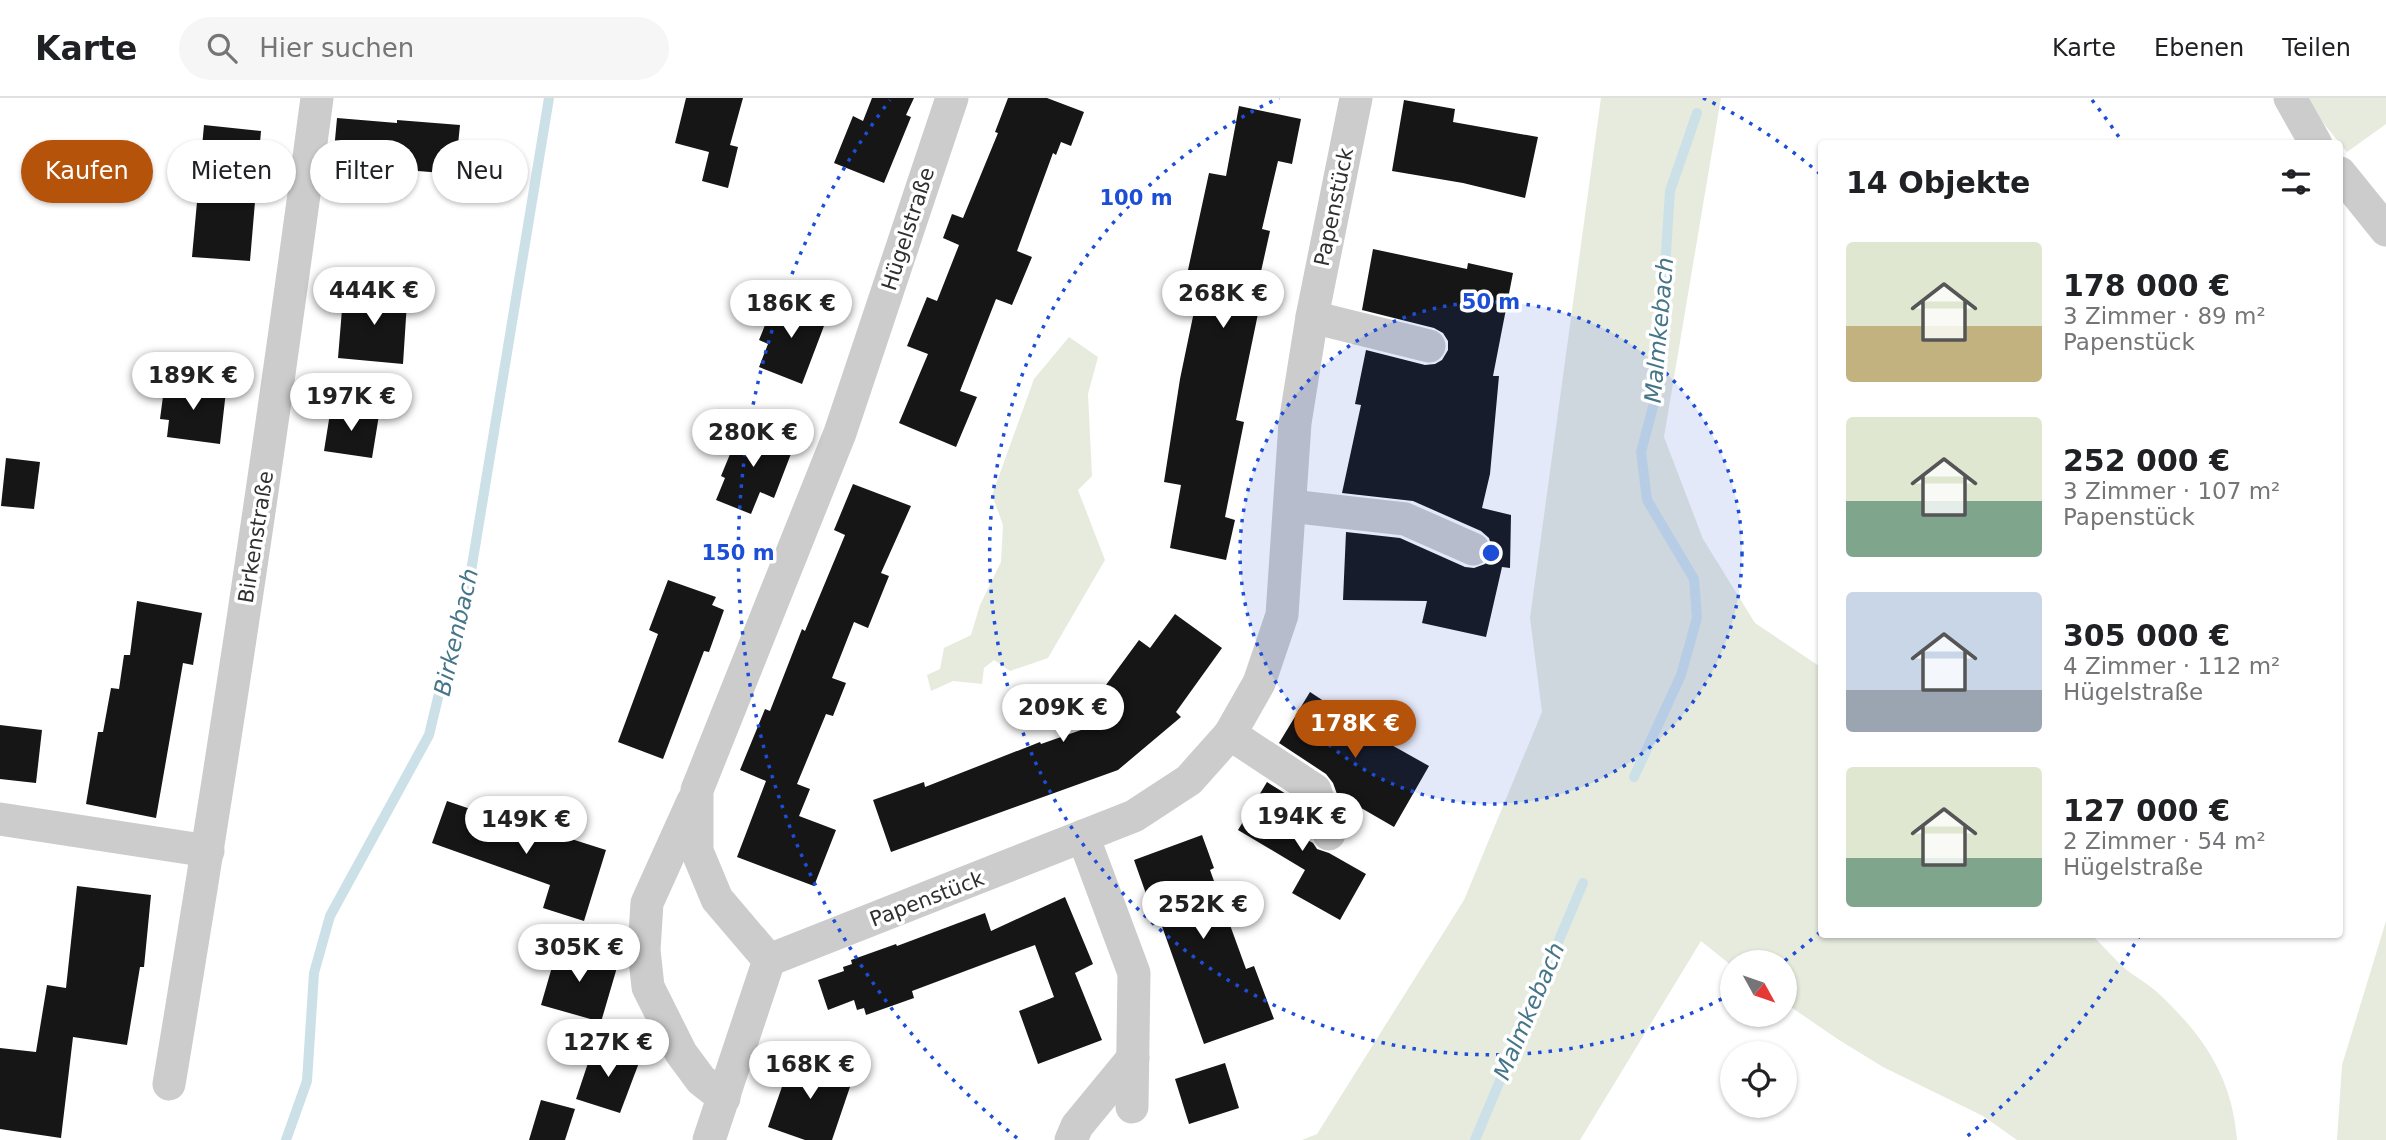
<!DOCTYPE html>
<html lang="de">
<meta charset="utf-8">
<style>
:root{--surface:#fff;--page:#f6f6f6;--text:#202124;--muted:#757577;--line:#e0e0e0;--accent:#b45309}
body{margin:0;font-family:"DejaVu Sans",sans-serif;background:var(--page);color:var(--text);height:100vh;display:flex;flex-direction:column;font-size:26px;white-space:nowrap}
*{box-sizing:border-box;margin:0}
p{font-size:23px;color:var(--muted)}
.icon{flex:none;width:38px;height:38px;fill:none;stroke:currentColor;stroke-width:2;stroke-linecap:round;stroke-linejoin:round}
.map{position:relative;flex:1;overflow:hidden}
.details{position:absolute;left:1818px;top:42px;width:525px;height:798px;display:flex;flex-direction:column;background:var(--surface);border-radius:7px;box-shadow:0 2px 5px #0004}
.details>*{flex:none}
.banner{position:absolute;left:21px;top:42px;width:665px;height:63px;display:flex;gap:14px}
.needle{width:46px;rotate:130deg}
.tools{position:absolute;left:1720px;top:852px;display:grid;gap:14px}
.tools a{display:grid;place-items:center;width:77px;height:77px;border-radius:50%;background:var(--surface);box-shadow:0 2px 5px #0004;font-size:35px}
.price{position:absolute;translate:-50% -60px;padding:0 16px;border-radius:24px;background:#fff;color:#222;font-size:23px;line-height:46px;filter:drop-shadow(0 2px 4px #0008)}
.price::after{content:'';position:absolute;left:50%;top:42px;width:21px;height:16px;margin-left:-10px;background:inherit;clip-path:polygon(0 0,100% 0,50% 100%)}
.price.on{background:var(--accent);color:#fff}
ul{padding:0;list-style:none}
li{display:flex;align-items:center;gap:21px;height:175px;padding:0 28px}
li span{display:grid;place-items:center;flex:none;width:196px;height:140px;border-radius:7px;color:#555}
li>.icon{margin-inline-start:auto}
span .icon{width:84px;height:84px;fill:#fffc;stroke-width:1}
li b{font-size:30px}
h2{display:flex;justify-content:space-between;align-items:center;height:84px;padding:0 28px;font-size:30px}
.tag{padding:0 24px;border-radius:32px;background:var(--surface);box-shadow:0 2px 5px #0004;font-size:24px;line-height:63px}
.tag.on{background:var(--accent);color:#fff}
header{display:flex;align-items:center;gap:42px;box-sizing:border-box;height:98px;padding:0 35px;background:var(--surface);border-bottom:2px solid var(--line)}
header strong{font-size:33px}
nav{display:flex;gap:38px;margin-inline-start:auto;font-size:24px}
.search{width:490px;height:63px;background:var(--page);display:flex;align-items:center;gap:18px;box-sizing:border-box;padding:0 24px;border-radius:38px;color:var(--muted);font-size:26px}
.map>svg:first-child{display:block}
.green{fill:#e6ebde}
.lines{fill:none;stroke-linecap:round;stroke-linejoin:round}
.stream{stroke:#cce0e8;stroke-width:10}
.building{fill:#161616}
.minor{stroke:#ccc;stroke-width:33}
.ring{fill:none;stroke:#1d4ed8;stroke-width:3.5;stroke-dasharray:3.5 7}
.labels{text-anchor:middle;stroke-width:7;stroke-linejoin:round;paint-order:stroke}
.street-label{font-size:21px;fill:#2f2f2f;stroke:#fff}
.water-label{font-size:23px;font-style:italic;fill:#457589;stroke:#fff}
.centre{fill:#1d4ed8;stroke:#fff;stroke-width:3.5}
.ring-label{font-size:21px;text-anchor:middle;font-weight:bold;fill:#1d4ed8;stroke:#fff;stroke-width:7;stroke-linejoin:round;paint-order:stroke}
</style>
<header>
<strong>Karte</strong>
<div class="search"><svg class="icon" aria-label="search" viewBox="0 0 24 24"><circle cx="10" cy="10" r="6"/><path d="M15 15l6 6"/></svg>Hier suchen</div>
<nav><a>Karte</a><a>Ebenen</a><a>Teilen</a></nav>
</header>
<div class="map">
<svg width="2386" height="1042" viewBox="0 0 2386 1042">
<rect width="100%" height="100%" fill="#fff"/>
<!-- green -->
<g class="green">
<path d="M1601,0H1721L1664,339L1703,441L1755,525L1822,570V836L2092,837C2102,847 2112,858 2122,868C2133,878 2146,884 2157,894C2203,937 2232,978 2237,1042H2017L1983,1018L1883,969L1839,942L1785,905V864H1732V868L1701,843L1580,1042H1302L1317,1036L1464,802L1542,614L1530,520Z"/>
<path d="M2308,0H2386V26L2347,54L2315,15Z"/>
<path d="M1069,239L1098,259L1088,296L1092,378L1078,392L1105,462L1048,560L1010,573L994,562L984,570L982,586L953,583L931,593L927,577L940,571L944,550L971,537L980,507L1001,464L1003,427L992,397L1034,281Z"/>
<path d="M2386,823V1042H2337L2342,967Z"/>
</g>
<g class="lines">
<!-- stream -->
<g class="stream">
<path d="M1634,679L1681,577L1697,520L1694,481L1647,402L1641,354L1657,294L1670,93L1697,15"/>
<path d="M286,1042L307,983L314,875L330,818L429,637L442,583L462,528L549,0"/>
<path d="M1475,1042L1583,785"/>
</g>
</g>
<!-- building -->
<g class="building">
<path d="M686,0H743L730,47L738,49L728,90L702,83L709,54L675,45Z"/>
<path d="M872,0H914L906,17L911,19L884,85L834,65L853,18L863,23Z"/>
<path d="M1008,0H1047L1084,14L1071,48L1061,44L1056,57L1053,55L1017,153L1032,159L1012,207L996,201L960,293L977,299L956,349L899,325L928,256L907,248L927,199L937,203L959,147L943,140L952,116L963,120L998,35L995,34Z"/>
<path d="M1404,2L1455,11L1453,24L1538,39L1525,100L1463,85L1392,73Z"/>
<path d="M1239,8L1301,21L1292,66L1278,63L1262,131L1270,133L1254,205L1260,206L1236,322L1244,324L1225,419L1235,422L1226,462L1170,450L1181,387L1164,384L1180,281L1197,199L1183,195L1209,75L1226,78Z"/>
<path d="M337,20L397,25V22L460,27L455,76L393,71L394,58L334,53Z"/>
<path d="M204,27L261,33L250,163L192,159Z"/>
<path d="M1373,151L1467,171L1468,165L1513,175L1493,278H1499L1490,376L1482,410L1511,417L1510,470L1502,469L1486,539L1422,525L1427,503L1343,502L1346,434L1400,440L1465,469L1474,470L1485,466L1491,458L1492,450L1489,440L1481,433L1413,403L1342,395L1361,307L1355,306L1366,252L1425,267L1435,266L1442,262L1448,252V243L1443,235L1434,230L1362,212Z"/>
<path d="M375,186L405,189L403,204H407L403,266L338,260L343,199L373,202Z"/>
<path d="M776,200L827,220L802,286L759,269L768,246L759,242Z"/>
<path d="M165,283L226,293L220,346L167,339L169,322L160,321Z"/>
<path d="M331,309L379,317L372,360L324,353Z"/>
<path d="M742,327L794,348L774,400L760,394L751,416L716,402L725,380L721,378Z"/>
<path d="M6,360L40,364L34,411L1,408Z"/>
<path d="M853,386L911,408L881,475L889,478L868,530L854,524L832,580L846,585L833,618L826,616L797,686L810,691L799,718L836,732L814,788L737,759L766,683L740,672L765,611L770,613L802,531L805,533L845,437L834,432Z"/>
<path d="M668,482L716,499L712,507L724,512L709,554L704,553L663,661L618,644L658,536L649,532Z"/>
<path d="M137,503L202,515L193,567L183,565L156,720L86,706L98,634H103L111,590L119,591L124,557H130Z"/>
<path d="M1175,516L1222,550L1176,614L1181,619L1118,672L891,754L873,702L924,684L925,689L1040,644L1041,646L1101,625L1089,610L1139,542L1150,550Z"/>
<path d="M1310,594L1357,625L1356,627L1429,668L1394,729L1337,696L1333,685L1326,676L1279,645Z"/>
<path d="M0,627L42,632L36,685L0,681Z"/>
<path d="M1267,684L1299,704L1303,717L1293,734L1313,745L1317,751L1329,755L1366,776L1340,822L1292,795L1305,772L1238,732Z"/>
<path d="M447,703L564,743L565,739L606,752L584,823L543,810L550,787L432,745Z"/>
<path d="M1202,737L1214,770L1210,772L1246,871L1254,868L1274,921L1204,946L1154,806L1150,807L1134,762Z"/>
<path d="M77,788L151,797L144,869H140L127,947L73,939L61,1040L0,1031V950L36,954L47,887L66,890Z"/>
<path d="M1065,799L1093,866L1075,875L1102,942L1038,966L1019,913L1054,899L1035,847L912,893L914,900L866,917L864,910L857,912L854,902L828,912L818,882L844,873L843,869L852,866L851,862L896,846L897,848L985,815L991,833Z"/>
<path d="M558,848L618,866L601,924L541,907Z"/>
<path d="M594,947L640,962L620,1015L576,1001Z"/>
<path d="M793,957L853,980L832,1042H805L768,1029Z"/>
<path d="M1225,965L1239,1010L1189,1026L1175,981Z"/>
<path d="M541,1002L575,1011L565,1042H529Z"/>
</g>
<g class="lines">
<!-- minor -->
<g class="minor">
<path d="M2290,0L2316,46"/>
<path d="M2340,75L2386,132"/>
<path d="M1312,219L1429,248"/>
<path d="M1290,408L1405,421L1473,451"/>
<path d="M1230,636L1315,692L1329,736"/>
<path d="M693,703L647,805L644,852L648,889L681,955L701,982L724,1000"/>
<path d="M0,721L208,753"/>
<path d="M1083,738L1134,875L1132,1009"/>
<path d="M769,862L1134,718L1189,682L1230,636L1259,585L1282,517L1295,325L1312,219L1356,0"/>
<path d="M169,986C224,658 273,330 317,0"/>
<path d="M709,1042L769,862L717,801L697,753V692L840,335L952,0"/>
<path d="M1071,1042L1077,1028L1133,960"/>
</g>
</g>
<!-- distance rings -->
<circle cx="1491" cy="455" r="251" fill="#1d4ed8" fill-opacity=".12"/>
<g class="ring">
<circle cx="1491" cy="455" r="251"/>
<path d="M1820 834A502 502 0 0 1 1783 864M1731 896A502 502 0 1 1 1279 0M1703 0A502 502 0 0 1 1820 76"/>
<path d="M2140 837A753 753 0 0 1 1965 1040M1017 1040A753 753 0 0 1 890 2M2092 2A753 753 0 0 1 2123 45"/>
</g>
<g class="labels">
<!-- street labels -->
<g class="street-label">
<text transform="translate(1334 109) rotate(-78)" y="7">Papenstück</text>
<text transform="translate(908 131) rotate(-72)" y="7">Hügelstraße</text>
<text transform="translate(256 439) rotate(-81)" y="7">Birkenstraße</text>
<text transform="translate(927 801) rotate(-21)" y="7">Papenstück</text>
</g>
<!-- water labels -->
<g class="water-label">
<text transform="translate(1659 232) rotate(-85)" y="8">Malmkebach</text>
<text transform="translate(456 534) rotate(-77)" y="8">Birkenbach</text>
<text transform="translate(1529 913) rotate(-67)" y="8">Malmkebach</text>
</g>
</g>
<circle cx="1491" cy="455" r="10" class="centre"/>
<g class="ring-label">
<text x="1136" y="107">100 m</text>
<text x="1491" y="211">50 m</text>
<text x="738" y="462">150 m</text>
</g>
</svg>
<div class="tools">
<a><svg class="needle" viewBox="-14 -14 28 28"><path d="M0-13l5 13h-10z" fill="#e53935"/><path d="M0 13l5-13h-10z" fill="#757577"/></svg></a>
<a><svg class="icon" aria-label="locate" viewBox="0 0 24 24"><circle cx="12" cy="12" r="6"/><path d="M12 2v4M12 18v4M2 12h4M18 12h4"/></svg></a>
</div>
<b class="price" style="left:374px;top:229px">444K €</b>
<b class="price" style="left:1223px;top:232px">268K €</b>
<b class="price" style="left:791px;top:242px">186K €</b>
<b class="price" style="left:193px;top:314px">189K €</b>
<b class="price" style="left:351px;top:335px">197K €</b>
<b class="price" style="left:753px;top:371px">280K €</b>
<b class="price" style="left:1063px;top:646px">209K €</b>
<b class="price on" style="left:1355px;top:662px">178K €</b>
<b class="price" style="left:1302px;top:755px">194K €</b>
<b class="price" style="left:526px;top:758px">149K €</b>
<b class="price" style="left:1203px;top:843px">252K €</b>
<b class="price" style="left:579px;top:886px">305K €</b>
<b class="price" style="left:608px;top:981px">127K €</b>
<b class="price" style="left:810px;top:1003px">168K €</b>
<div class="banner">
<a class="tag on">Kaufen</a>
<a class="tag">Mieten</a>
<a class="tag">Filter</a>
<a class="tag">Neu</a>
</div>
<section class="details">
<h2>14 Objekte<svg class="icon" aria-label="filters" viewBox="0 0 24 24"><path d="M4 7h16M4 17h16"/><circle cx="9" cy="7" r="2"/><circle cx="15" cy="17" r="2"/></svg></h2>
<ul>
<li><span style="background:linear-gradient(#dfe7d0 60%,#c2b280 0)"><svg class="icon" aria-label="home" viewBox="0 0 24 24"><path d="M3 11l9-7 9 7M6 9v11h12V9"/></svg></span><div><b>178 000 €</b><p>3 Zimmer · 89 m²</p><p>Papenstück</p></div></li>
<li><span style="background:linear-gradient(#dfe7d0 60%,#7fa58c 0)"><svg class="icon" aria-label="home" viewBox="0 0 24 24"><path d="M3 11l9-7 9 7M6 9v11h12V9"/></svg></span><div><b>252 000 €</b><p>3 Zimmer · 107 m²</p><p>Papenstück</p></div></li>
<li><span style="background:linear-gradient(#c9d6e8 70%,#9aa5b1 0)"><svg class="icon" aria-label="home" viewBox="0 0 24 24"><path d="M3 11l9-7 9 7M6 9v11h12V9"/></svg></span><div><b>305 000 €</b><p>4 Zimmer · 112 m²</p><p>Hügelstraße</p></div></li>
<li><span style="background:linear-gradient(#dfe7d0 65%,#7fa58c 0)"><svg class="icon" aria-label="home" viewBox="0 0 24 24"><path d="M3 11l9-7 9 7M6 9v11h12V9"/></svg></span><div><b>127 000 €</b><p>2 Zimmer · 54 m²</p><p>Hügelstraße</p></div></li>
</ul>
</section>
</div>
